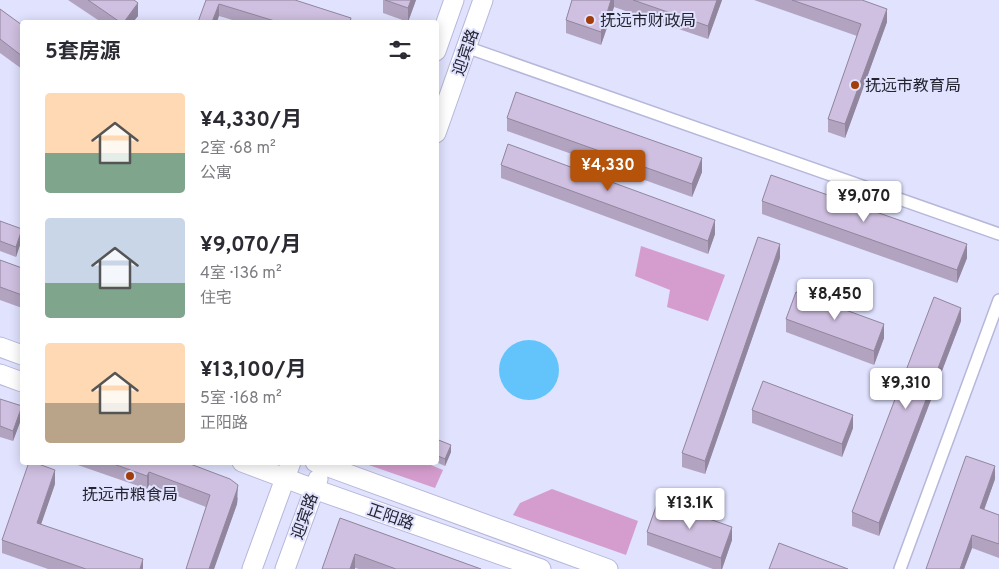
<!DOCTYPE html>
<html lang="zh">
<meta charset="utf-8">
<style>
:root{--surface:#fff;--page:#f2f2f3;--text:#2b2b33;--muted:#7c7c81;--accent:#b45309}
body{margin:0;font-family:Overpass,"Noto Sans SC",sans-serif;background:var(--page);color:var(--text);height:100vh;display:flex;flex-direction:column;font-size:19px;white-space:nowrap}
*{box-sizing:border-box;margin:0}
p{font-size:16px;color:var(--muted)}
.icon{flex:none;width:28px;height:28px;fill:none;stroke:currentColor;stroke-width:2;stroke-linecap:round;stroke-linejoin:round}
.map{position:relative;flex:1;overflow:hidden}
.details{position:absolute;left:20px;top:20px;width:419px;height:445px;display:flex;flex-direction:column;background:var(--surface);border-radius:5px;box-shadow:0 2px 12px #0003}
.details>*{flex:none}
.price{position:absolute;translate:-50% -42px;padding:0 11px;border-radius:5px;background:#fff;color:#222;font-size:16px;line-height:32px;filter:drop-shadow(0 1px 2px #0008)}
.price::after{content:'';position:absolute;left:50%;top:30px;width:15px;height:11px;margin-left:-8px;background:inherit;clip-path:polygon(0 0,100% 0,50% 100%)}
.price.selected{background:var(--accent);color:#fff}
ul{padding:0;list-style:none}
li{display:flex;align-items:center;gap:15px;height:125px;padding:0 25px}
li span{display:grid;place-items:center;flex:none;width:140px;height:100px;border-radius:5px;color:#555}
li>.icon{margin-inline-start:auto}
span .icon{width:60px;height:60px;fill:#fffc;stroke-width:1}
li b{font-size:21px}
h2{display:flex;justify-content:space-between;align-items:center;height:60px;padding:0 25px;font-size:21px}
.map>svg:first-child{display:block}
.green{fill:#d59dce}
.water{fill:#62c4fa}
.lines{fill:none;stroke-linecap:round;stroke-linejoin:round}
.minor-casing{stroke:#b6b7da;stroke-width:14}
.primary-casing{stroke:#b6b7da;stroke-width:21}
.minor{stroke:#fff;stroke-width:11}
.primary{stroke:#fff;stroke-width:19}
.wall{fill:#b2a4c1}
.shaded-wall{fill:#91869d}
.building{fill:#cfbfe0;stroke:#91869d}
.poi-dot{fill:#a23e0c;stroke:#e0e2fe;stroke-width:2}
.labels{text-anchor:middle;stroke-width:4;stroke-linejoin:round;paint-order:stroke}
.poi-label{font-size:16px;fill:#242431;stroke:#e0e2fe;text-anchor:start}
.street-label{font-size:16px;fill:#242431;stroke:#e0e2fe}
</style>
<div class="map">
<svg width="999" height="569" viewBox="0 0 999 569">
<rect width="100%" height="100%" fill="#e0e2fe"/>
<!-- green -->
<g class="green">
<path d="M641,246L725,275L708,321L667,307L670,290L635,276Z"/>
<path d="M363,463H426L443,470L435,488Z"/>
<path d="M552,489L638,521L626,555L513,515L520,503Z"/>
</g>
<!-- water -->
<circle class="water" cx="529" cy="370" r="30"/>
<g class="lines">
<!-- minor casing -->
<g class="minor-casing">
<g id="minor">
<path d="M466,47L999,234"/>
<path d="M900,569L999,300"/>
</g>
</g>
<!-- primary casing -->
<g class="primary-casing">
<g id="primary">
<path d="M436,51L454,0"/>
<path d="M436,133L483,0"/>
<path d="M0,347L22,355"/>
<path d="M0,374L22,382"/>
<path d="M242,462L314,489L541,569"/>
<path d="M315,462L608,569"/>
<path d="M252,569L291,462"/>
<path d="M285,569L318,479"/>
</g>
</g>
<!-- minor -->
<use href="#minor" class="minor"/>
<!-- primary -->
<use href="#primary" class="primary"/>
</g>
<!-- wall -->
<g class="wall">
<path d="M68,0H134L138,16L133,22H101Z"/>
<path d="M206,0L351,22H239L219,16Z"/>
<path d="M383,0H416L408,22L383,13Z"/>
<path d="M572,0H722L708,39L614,7L601,45L566,33V20Z"/>
<path d="M754,0H862L887,22L845,138L828,132V119L857,36Z"/>
<path d="M0,9L22,25V69L0,53Z"/>
<path d="M507,118L702,172L692,197L507,131Z"/>
<path d="M501,165L715,234L708,254L501,178Z"/>
<path d="M762,201L967,258L957,283L762,214Z"/>
<path d="M0,221L22,239L16,257L0,251Z"/>
<path d="M780,258L705,474L682,467V453Z"/>
<path d="M0,260L22,268V308L0,300Z"/>
<path d="M786,319L884,338L874,365L786,332Z"/>
<path d="M961,321L879,536L852,526V512Z"/>
<path d="M0,399L22,417L13,441L0,437Z"/>
<path d="M752,410L853,428L842,457L752,423Z"/>
<path d="M436,439L451,452L445,466L436,462Z"/>
<path d="M69,462H185L238,498L237,504L214,569H186L206,507L149,485L147,489Z"/>
<path d="M995,479L984,510L999,515V558L972,548L964,569H926Z"/>
<path d="M55,484L41,524L143,569H48L2,553V540Z"/>
<path d="M340,518L481,569H359L355,568V569H322Z"/>
<path d="M647,532L732,540L722,569H713L647,545Z"/>
</g>
<!-- shaded-wall -->
<g class="shaded-wall">
<path d="M411,0H416L408,22V8Z"/>
<path d="M611,0H614V7L601,45V32Z"/>
<path d="M717,0H722L708,39V26Z"/>
<path d="M138,3V16L133,22H124Z"/>
<path d="M219,4V16L217,22H212Z"/>
<path d="M887,9V22L845,138V124Z"/>
<path d="M702,158V172L692,197V184Z"/>
<path d="M715,220V234L708,254V241Z"/>
<path d="M22,229V239L16,257V247Z"/>
<path d="M780,244V258L705,474V461Z"/>
<path d="M967,244V258L957,283V270Z"/>
<path d="M961,308V321L879,536V523Z"/>
<path d="M884,324V338L874,365V351Z"/>
<path d="M22,406V417L13,441V431Z"/>
<path d="M853,415V428L842,457V444Z"/>
<path d="M451,445V452L445,466V459Z"/>
<path d="M995,466V479L980,521V508Z"/>
<path d="M55,470V484L37,536V523Z"/>
<path d="M149,472V485L147,489V476Z"/>
<path d="M238,485L237,504L214,569H209Z"/>
<path d="M732,527V540L722,569H721V558Z"/>
<path d="M972,535V548L964,569H960Z"/>
<path d="M355,554V569H350Z"/>
<path d="M143,559V569H140Z"/>
</g>
<!-- building -->
<g class="building">
<path d="M88,0H134L138,3L124,22H120Z"/>
<path d="M206,0H295L351,18L350,22H278L219,4L212,22H198Z"/>
<path d="M385,0H411L408,8Z"/>
<path d="M572,0H611L601,32L566,20Z"/>
<path d="M633,0H717L708,26Z"/>
<path d="M792,0H862L887,9L845,124L828,119L861,24Z"/>
<path d="M0,9L22,25V56L0,39Z"/>
<path d="M516,92L702,158L692,184L507,118Z"/>
<path d="M508,144L715,220L708,241L501,165Z"/>
<path d="M771,175L967,244L957,270L762,201Z"/>
<path d="M0,221L22,229L16,247L0,241Z"/>
<path d="M758,237L780,244L705,461L682,453Z"/>
<path d="M0,260L22,268V295L0,287Z"/>
<path d="M796,292L884,324L874,351L786,319Z"/>
<path d="M934,297L961,308L879,523L852,512Z"/>
<path d="M763,381L853,415L842,444L752,410Z"/>
<path d="M0,399L22,406L13,431L0,426Z"/>
<path d="M436,439L451,445L445,459L436,455Z"/>
<path d="M966,456L995,466L980,508L999,515V544L972,535L960,569H926Z"/>
<path d="M29,462H33L55,470L37,523L143,559L140,569H86L2,540Z"/>
<path d="M108,462H185L230,479L238,485L237,490L209,569H186L210,495L149,472L147,476Z"/>
<path d="M658,501L732,527L721,558L647,532Z"/>
<path d="M340,518L481,569H396L355,554L350,569H322Z"/>
<path d="M779,543L848,569H769Z"/>
</g>
<!-- markers -->
<g class="poi-dot">
<circle cx="590" cy="20" r="5"/>
<circle cx="855" cy="85" r="5"/>
<circle cx="130" cy="476" r="5"/>
</g>
<g class="labels">
<!-- poi labels -->
<g class="poi-label">
<text x="600" y="26">抚远市财政局</text>
<text x="865" y="91">抚远市教育局</text>
<text x="130" y="500" text-anchor="middle">抚远市粮食局</text>
</g>
<!-- street labels -->
<g class="street-label">
<text transform="translate(465 52) rotate(-71)" y="6">迎宾路</text>
<text transform="translate(304 516) rotate(-70)" y="6">迎宾路</text>
<text transform="translate(391 516) rotate(19)" y="6">正阳路</text>
</g>
</g>
</svg>
<b class="price selected" style="left:608px;top:192px">¥4,330</b>
<b class="price" style="left:864px;top:223px">¥9,070</b>
<b class="price" style="left:835px;top:321px">¥8,450</b>
<b class="price" style="left:906px;top:410px">¥9,310</b>
<b class="price" style="left:690px;top:530px">¥13.1K</b>
<section class="details">
<h2>5套房源<svg class="icon" aria-label="filters" viewBox="0 0 24 24"><path d="M4 7h16M4 17h16"/><circle cx="9" cy="7" r="2"/><circle cx="15" cy="17" r="2"/></svg></h2>
<ul>
<li><span style="background:linear-gradient(#ffd9b3 60%,#7fa58c 0)"><svg class="icon" aria-label="home" viewBox="0 0 24 24"><path d="M3 11l9-7 9 7M6 9v11h12V9"/></svg></span><div><b>¥4,330/月</b><p>2室 · 68 m²</p><p>公寓</p></div></li>
<li><span style="background:linear-gradient(#c9d6e8 65%,#7fa58c 0)"><svg class="icon" aria-label="home" viewBox="0 0 24 24"><path d="M3 11l9-7 9 7M6 9v11h12V9"/></svg></span><div><b>¥9,070/月</b><p>4室 · 136 m²</p><p>住宅</p></div></li>
<li><span style="background:linear-gradient(#ffd9b3 60%,#b9a48a 0)"><svg class="icon" aria-label="home" viewBox="0 0 24 24"><path d="M3 11l9-7 9 7M6 9v11h12V9"/></svg></span><div><b>¥13,100/月</b><p>5室 · 168 m²</p><p>正阳路</p></div></li>
</ul>
</section>
</div>
